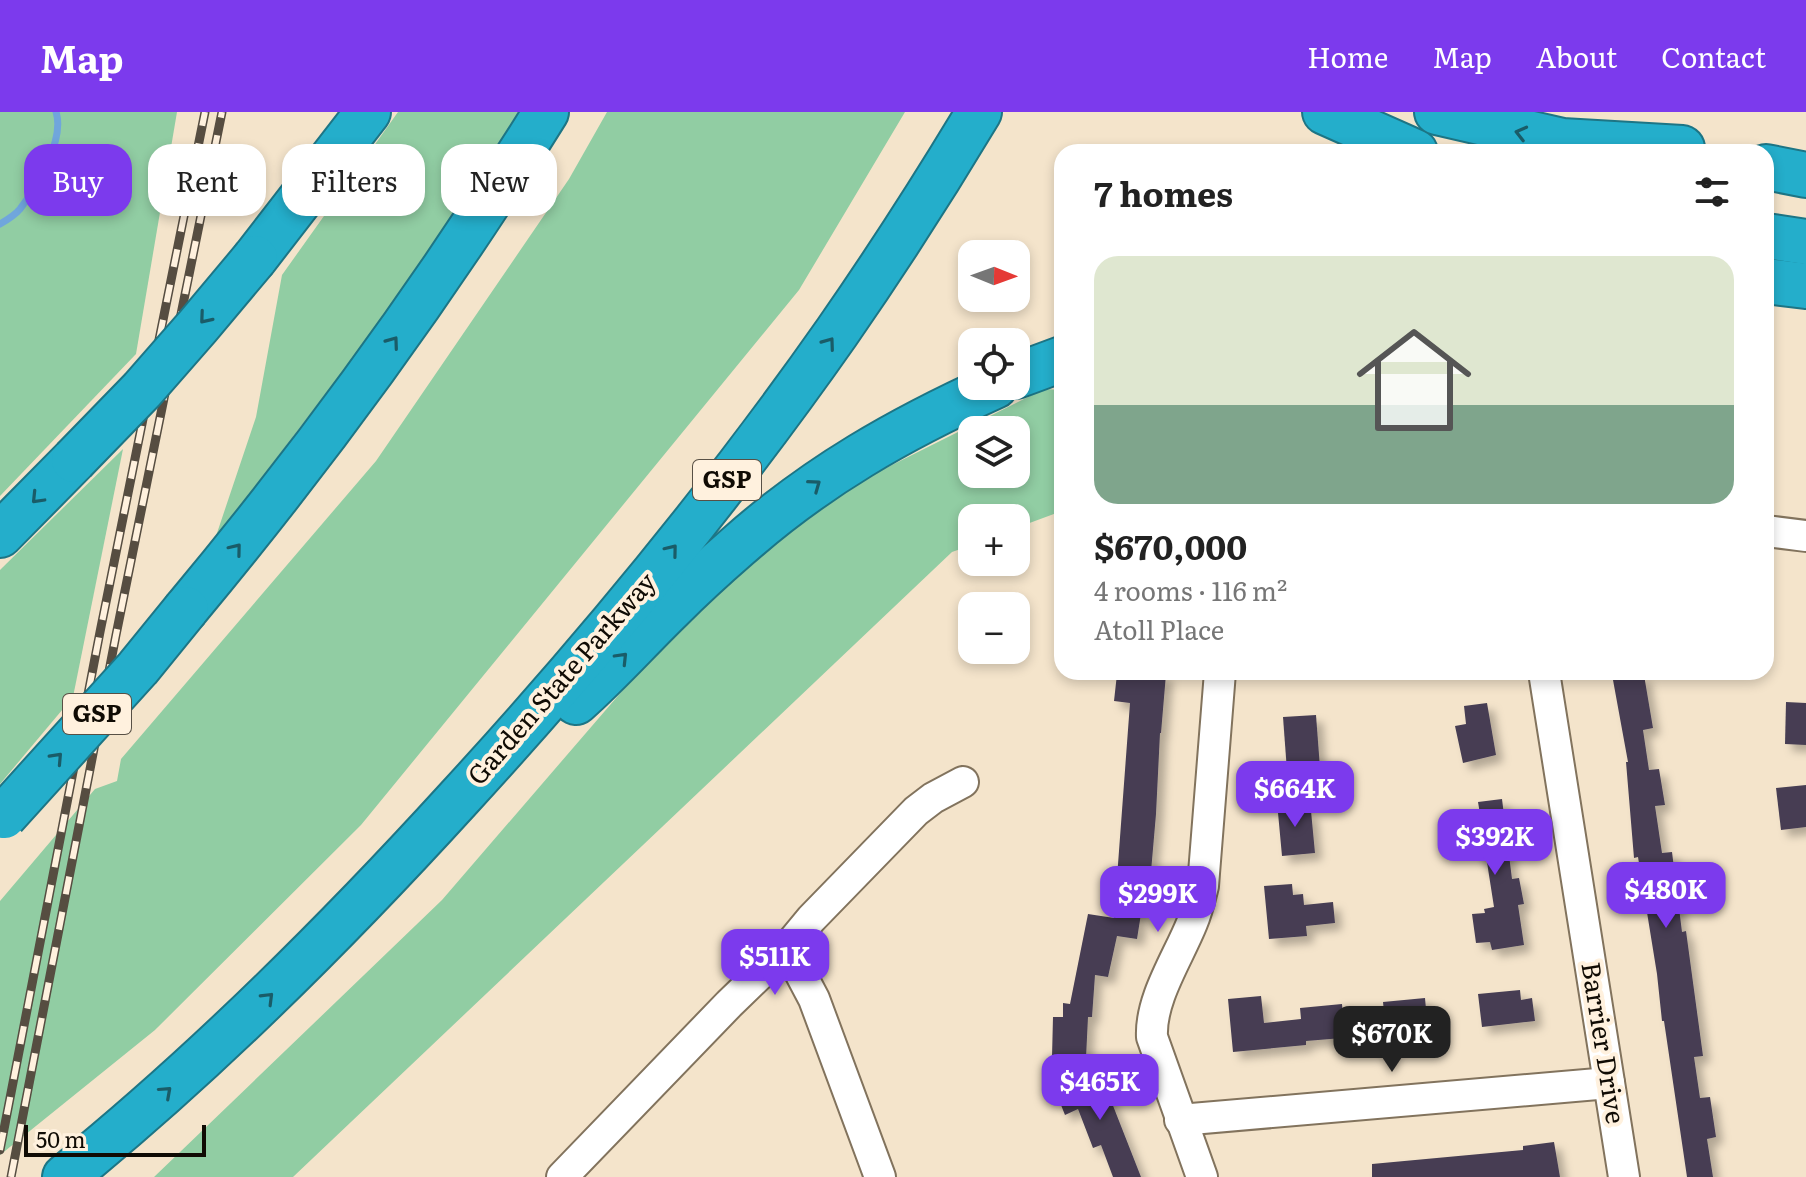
<!DOCTYPE html>
<meta charset="utf-8">
<style>
:root{--surface:#fff;--page:#f6f6f6;--text:#222;--muted:#767676;--line:#e0e0e0;--accent:#7c3aed}
body{margin:0;font-family:Literata,serif;background:var(--page);color:var(--text);height:100vh;display:flex;flex-direction:column;font-size:30px;white-space:nowrap}
*{box-sizing:border-box;margin:0}
p{font-size:26px;color:var(--muted)}
.icon{flex:none;width:44px;height:44px;fill:none;stroke:currentColor;stroke-width:2;stroke-linecap:round;stroke-linejoin:round}
.map{position:relative;flex:1;overflow:hidden}
.details{position:absolute;left:1054px;top:32px;width:720px;height:536px;display:flex;flex-direction:column;background:var(--surface);border-radius:24px;box-shadow:0 4px 12px #0003}
.details>*{flex:none}
.banner{position:absolute;left:24px;top:32px;width:760px;height:72px;display:flex;gap:16px}
.needle{width:52px;rotate:91deg}
.tools{position:absolute;left:958px;top:128px;display:grid;gap:16px}
.tools a{display:grid;place-items:center;width:72px;height:72px;border-radius:16px;background:var(--surface);box-shadow:0 4px 12px #0003;font-size:40px}
.scale{position:absolute;left:24px;bottom:20px;width:182px;box-sizing:border-box;padding-left:8px;border:4px solid #100b04;border-top:0;font-size:22px;line-height:28px;white-space:nowrap;color:#100b04;-webkit-text-stroke:6px #fff1de;paint-order:stroke}
.price{position:absolute;translate:-50% -68px;padding:0 18px;border-radius:16px;background:var(--accent);color:#fff;font-size:26px;line-height:52px;filter:drop-shadow(0 2px 4px #0008)}
.price::after{content:'';position:absolute;left:50%;top:48px;width:24px;height:18px;margin-left:-12px;background:inherit;clip-path:polygon(0 0,100% 0,50% 100%)}
.price.active{background:#222;color:#fff}
ul{padding:0;list-style:none}
li{display:grid;align-content:center;gap:16px;height:424px;padding:0 40px}
li+li{border-top:2px solid var(--line)}
li span{display:grid;place-items:center;height:248px;border-radius:24px;color:#555}
li>.icon{margin-inline-start:auto}
span .icon{width:144px;height:144px;fill:#fffc;stroke-width:1}
li b{font-size:34px}
h2{display:flex;justify-content:space-between;align-items:center;height:96px;padding:0 40px;font-size:34px}
.pill{padding:0 28px;border-radius:24px;background:var(--surface);box-shadow:0 4px 12px #0003;font-size:28px;line-height:72px}
.pill.active{background:var(--accent);color:#fff}
header{display:flex;align-items:center;gap:48px;box-sizing:border-box;height:112px;padding:0 40px;background:var(--accent);color:#fff}
header strong{font-size:38px}
nav{display:flex;gap:44px;margin-inline-start:auto;font-size:28px}
.map>svg:first-child{display:block}
.green{fill:#91cda3;fill-rule:evenodd}
.lines{fill:none;stroke-linecap:round;stroke-linejoin:round}
.stream{stroke:#70a6dc;stroke-width:7}
.building{fill:#463e53;filter:url(#shadow)}
.minor-casing{stroke:#82735d;stroke-width:34}
.highway-casing{stroke:#1d7585;stroke-width:48}
.minor{stroke:#fff;stroke-width:30}
.highway{stroke:#24aecb;stroke-width:44}
.rail-casing{stroke:#564d41;stroke-width:9}
.rail{stroke:#fff1de;stroke-width:6;stroke-dasharray:18;stroke-linecap:butt}
.highway-bridge-casing{stroke:#1d7585;stroke-width:48;stroke-linecap:butt}
.highway-bridge{stroke:#24aecb;stroke-width:44}
.oneway{stroke:#1a5c68}
.labels{text-anchor:middle;stroke-width:8;stroke-linejoin:round;paint-order:stroke}
.shield{fill:#fff1de;stroke:#585045;stroke-width:2}
.shield-label{font-size:24px;font-weight:bold;fill:#100b04}
.street-label{font-size:26px;fill:#100b04;stroke:#fff1de}
</style>
<header>
<strong>Map</strong>
<nav><a>Home</a><a>Map</a><a>About</a><a>Contact</a></nav>
</header>
<div class="map">
<svg width="1806" height="1065" viewBox="0 0 1806 1065">
<defs>
<filter id="shadow"><feDropShadow dx="7" dy="7" stdDeviation="4" flood-color="#0004"/></filter>
</defs>
<rect width="100%" height="100%" fill="#f4e4cb"/>
<!-- green -->
<g class="green">
<path d="M0,0H177L136,242L0,384Z"/>
<path d="M398,0H527L485,73L215,427L256,305L282,163Z"/>
<path d="M607,0H905L799,178L361,713L155,918L0,1043V789L95,677L117,669L121,647L376,349L569,67Z"/>
<path d="M1044,277L1062,278V399L1016,416V406H972V433L952,440L293,1065H154L442,788L729,455L832,383ZM972,318H1016V362H972Z"/>
<path d="M123,337L73,585L0,672V458Z"/>
</g>
<g class="lines">
<!-- stream -->
<path class="stream" d="M0,112C7,108 15,103 20,97C37,75 65,27 56,0"/>
</g>
<!-- building -->
<g class="building">
<path d="M1134,560L1166,562L1161,621H1160L1156,702L1149,783H1144L1137,827L1117,824L1108,865L1095,863L1092,905H1088L1086,946L1052,945L1053,905H1063V891L1070,892L1088,802L1114,806L1130,591L1114,589L1117,562L1133,563Z"/>
<path d="M1644,563L1653,616L1643,618L1649,658L1659,657L1665,693L1655,694L1662,741L1672,740L1682,820L1686,819L1703,944L1694,945L1700,986L1710,985L1716,1025L1707,1027L1713,1065H1687L1664,909H1662L1657,862L1638,745L1634,746L1626,650H1628L1613,568Z"/>
<path d="M1786,590L1806,591V633L1785,632Z"/>
<path d="M1487,591L1496,643L1463,651L1455,614L1466,612L1464,594Z"/>
<path d="M1316,603L1320,656L1287,659L1283,605Z"/>
<path d="M1806,673V715L1781,718L1776,676Z"/>
<path d="M1502,687L1512,767L1519,766L1524,792L1518,793L1524,833L1492,838L1490,830L1476,831L1472,802L1485,801L1484,797L1494,795L1486,744L1477,746L1475,731L1462,733L1459,708L1471,706V703L1480,702L1478,690Z"/>
<path d="M1300,688L1301,699H1311L1315,741L1282,744L1277,690Z"/>
<path d="M1292,772L1293,783L1303,782L1304,793L1333,790L1335,811L1306,814L1307,824L1269,827L1264,774Z"/>
<path d="M1520,878L1521,888L1532,886L1535,909L1482,915L1478,882Z"/>
<path d="M1261,884L1264,911L1301,907L1300,896L1342,892L1343,905L1384,900L1383,890L1425,886L1428,919L1306,929V933L1233,940L1228,887Z"/>
<path d="M1102,960L1110,986L1141,1065H1113L1101,1033L1093,1036L1078,997L1065,1003L1055,978Z"/>
<path d="M1554,1030L1560,1065H1372V1052L1523,1038V1034Z"/>
</g>
<g class="lines">
<!-- minor casing -->
<g class="minor-casing">
<g id="minor">
<path d="M1766,419L1806,424"/>
<path d="M1544,560L1624,1065"/>
<path d="M787,836L814,887L880,1065"/>
<path d="M1180,1008L1609,971"/>
<path d="M562,1065L729,892L787,836L811,807L916,699L933,686L963,670"/>
<path d="M1202,1065L1152,925C1150,887 1178,846 1192,811C1197,799 1200,786 1203,774L1220,560"/>
</g>
</g>
<!-- highway casing -->
<g class="highway-casing">
<g id="highway">
<path d="M1325,0L1415,40"/>
<path d="M1437,0L1562,29L1682,36"/>
<path d="M1766,55L1806,63"/>
<path d="M1766,124L1806,130"/>
<path d="M255,146L368,0"/>
<path d="M1766,169L1806,174"/>
<path d="M1016,264L1062,247"/>
<path d="M0,423L74,348"/>
<path d="M186,497C317,340 438,174 546,0"/>
<path d="M576,590C610,560 639,527 671,496C693,474 715,454 738,434C817,364 900,317 995,274"/>
<path d="M65,1065C207,950 335,822 458,687C593,540 722,384 837,220C887,148 934,75 979,0"/>
</g>
</g>
<!-- minor -->
<use href="#minor" class="minor"/>
<!-- highway -->
<use href="#highway" class="highway"/>
<!-- rail casing -->
<g class="rail-casing">
<g id="rail">
<path d="M0,1038L100,520L205,0"/>
<path d="M11,1065L116,523L222,0"/>
</g>
</g>
<!-- rail -->
<use href="#rail" class="rail"/>
<!-- highway-bridge casing -->
<g class="highway-bridge-casing">
<g id="highway-bridge">
<path d="M74,348L142,278L198,214L255,146"/>
<path d="M4,704L138,556L186,497"/>
</g>
</g>
<!-- highway-bridge -->
<use href="#highway-bridge" class="highway-bridge"/>
</g>
<!-- one-way arrows -->
<defs><path id="oneway-chevron" d="M-2-3.5L2.5 0L-2 3.5" fill="none" stroke-width="1.6" stroke-linecap="round" stroke-linejoin="round" transform="scale(2)"/></defs>
<g class="oneway">
<use href="#oneway-chevron" transform="translate(1521 21) rotate(-166)"/>
<use href="#oneway-chevron" transform="translate(205 206) rotate(130)"/>
<use href="#oneway-chevron" transform="translate(393 230) rotate(-54)"/>
<use href="#oneway-chevron" transform="translate(829 231) rotate(-54)"/>
<use href="#oneway-chevron" transform="translate(815 373) rotate(-36)"/>
<use href="#oneway-chevron" transform="translate(37 386) rotate(134)"/>
<use href="#oneway-chevron" transform="translate(236 437) rotate(-51)"/>
<use href="#oneway-chevron" transform="translate(672 438) rotate(-51)"/>
<use href="#oneway-chevron" transform="translate(622 546) rotate(-46)"/>
<use href="#oneway-chevron" transform="translate(57 646) rotate(-47)"/>
<use href="#oneway-chevron" transform="translate(268 886) rotate(-45)"/>
<use href="#oneway-chevron" transform="translate(166 980) rotate(-42)"/>
</g>
<g class="labels">
<!-- shield labels -->
<g class="shield">
<rect x="693" y="348" width="68" height="40" rx="6"/>
<rect x="63" y="582" width="68" height="40" rx="6"/>
</g>
<g class="shield-label">
<text x="727" y="376">GSP</text>
<text x="97" y="610">GSP</text>
</g>
<!-- street labels -->
<g class="street-label">
<text transform="translate(562 567) rotate(-49)" y="9">Garden State Parkway</text>
<text transform="translate(1603 931) rotate(81)" y="9">Barrier Drive</text>
</g>
</g>
</svg>
<div class="tools">
<a><svg class="needle" viewBox="-14 -14 28 28"><path d="M0-13l5 13h-10z" fill="#e53935"/><path d="M0 13l5-13h-10z" fill="#767676"/></svg></a>
<a><svg class="icon" aria-label="locate" viewBox="0 0 24 24"><circle cx="12" cy="12" r="6"/><path d="M12 2v4M12 18v4M2 12h4M18 12h4"/></svg></a>
<a><svg class="icon" aria-label="layers" viewBox="0 0 24 24"><path d="M12 4l9 5-9 5-9-5zM3 14l9 5 9-5"/></svg></a>
<a>+</a>
<a>−</a>
</div>
<div class="scale">50 m</div>
<b class="price" style="left:1295px;top:717px">$664K</b>
<b class="price" style="left:1495px;top:765px">$392K</b>
<b class="price" style="left:1666px;top:818px">$480K</b>
<b class="price" style="left:1158px;top:822px">$299K</b>
<b class="price" style="left:775px;top:885px">$511K</b>
<b class="price active" style="left:1392px;top:962px">$670K</b>
<b class="price" style="left:1100px;top:1010px">$465K</b>
<div class="banner">
<a class="pill active">Buy</a>
<a class="pill">Rent</a>
<a class="pill">Filters</a>
<a class="pill">New</a>
</div>
<section class="details">
<h2>7 homes<svg class="icon" aria-label="filters" viewBox="0 0 24 24"><path d="M4 7h16M4 17h16"/><circle cx="9" cy="7" r="2"/><circle cx="15" cy="17" r="2"/></svg></h2>
<ul>
<li><span style="background:linear-gradient(#dfe7d0 60%,#7fa58c 0)"><svg class="icon" aria-label="home" viewBox="0 0 24 24"><path d="M3 11l9-7 9 7M6 9v11h12V9"/></svg></span><div><b>$670,000</b><p>4 rooms · 116 m²</p><p>Atoll Place</p></div></li>
</ul>
</section>
</div>
